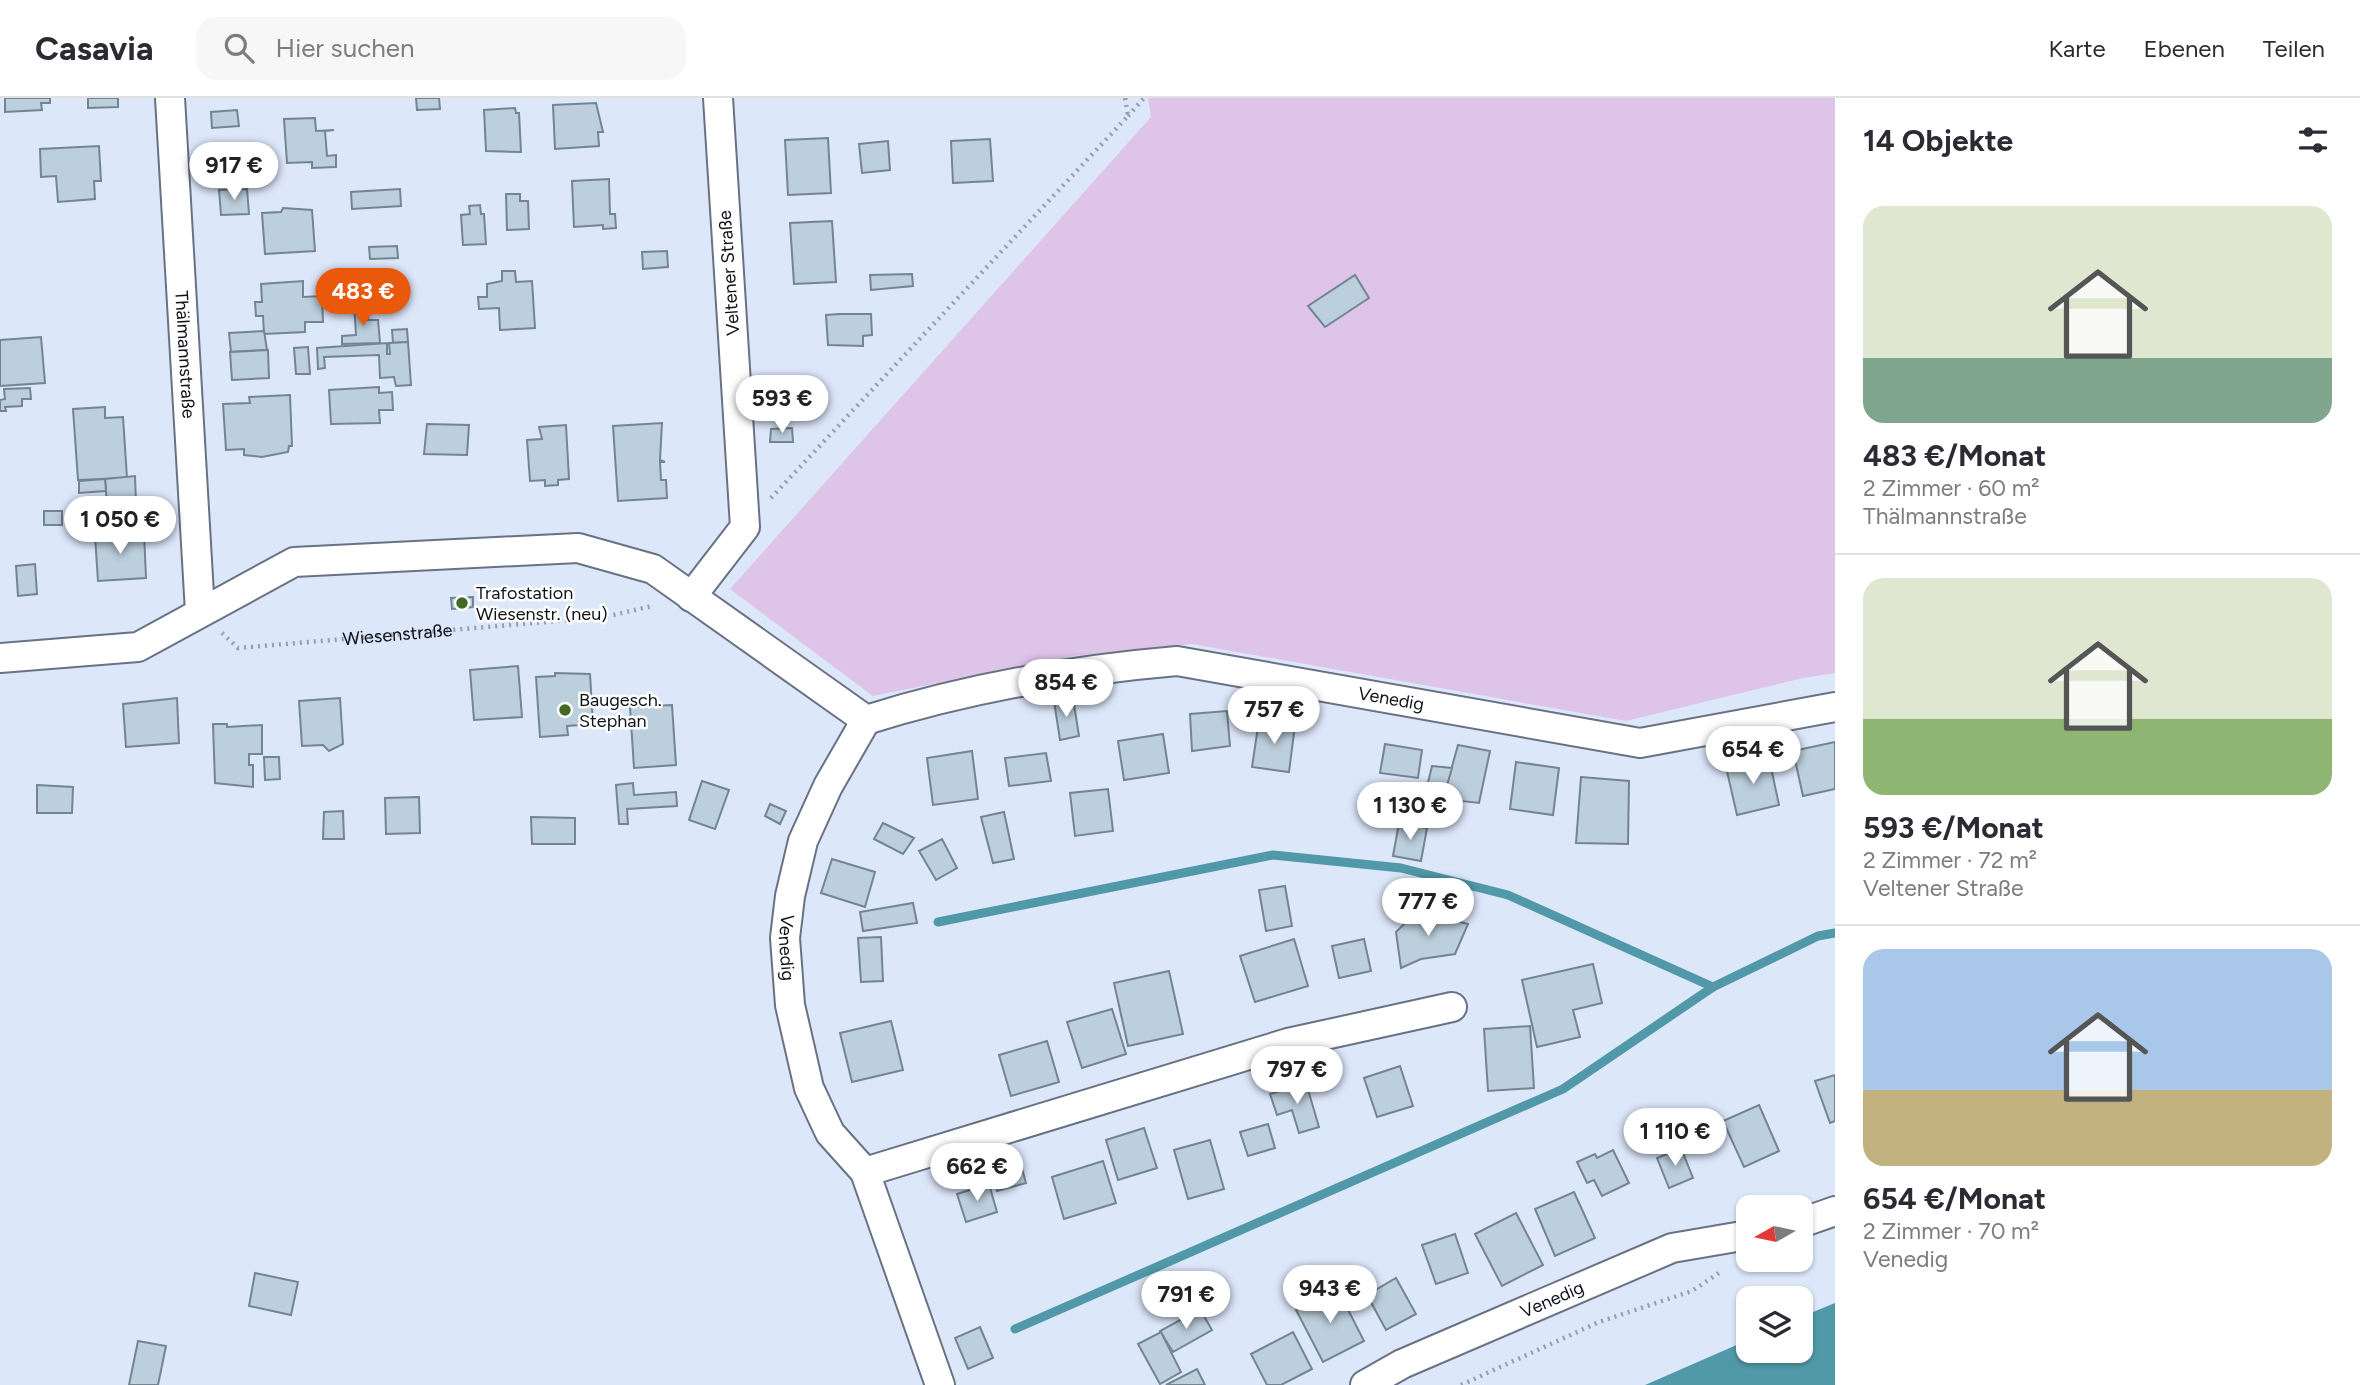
<!DOCTYPE html>
<html lang="de">
<meta charset="utf-8">
<style>
:root{--surface:#fff;--page:#f7f7f7;--text:#2b2b33;--muted:#7c7c81;--line:#e1e1e2;--accent:#ea580c}
body{margin:0;font-family:Figtree,sans-serif;background:var(--page);color:var(--text);height:100vh;display:flex;flex-direction:column;font-size:26px;white-space:nowrap}
*{box-sizing:border-box;margin:0}
p{font-size:23px;color:var(--muted)}
.icon{flex:none;width:38px;height:38px;fill:none;stroke:currentColor;stroke-width:2;stroke-linecap:round;stroke-linejoin:round}
.map{position:relative;flex:1;overflow:hidden}
.side{display:flex;flex-direction:column;background:var(--surface);width:525px}
.side>*{flex:none}
.needle{width:46px;rotate:261deg}
.controls{position:absolute;left:1736px;top:1097px;display:grid;gap:14px}
.controls a{display:grid;place-items:center;width:77px;height:77px;border-radius:14px;background:var(--surface);box-shadow:0 2px 5px #0004;font-size:35px}
.price{position:absolute;translate:-50% -60px;padding:0 16px;border-radius:24px;background:#fff;color:#222;font-size:23px;line-height:46px;filter:drop-shadow(0 2px 4px #0008)}
.price::after{content:'';position:absolute;left:50%;top:42px;width:21px;height:16px;margin-left:-10px;background:inherit;clip-path:polygon(0 0,100% 0,50% 100%)}
.price.active{background:var(--accent);color:#fff}
ul{padding:0;list-style:none}
li{display:grid;align-content:center;gap:14px;height:371px;padding:0 28px}
li+li{border-top:2px solid var(--line)}
li span{display:grid;place-items:center;height:217px;border-radius:21px;color:#555}
li>.icon{margin-inline-start:auto}
span .icon{width:126px;height:126px;fill:#fffc;stroke-width:1}
li b{font-size:30px}
h2{display:flex;justify-content:space-between;align-items:center;height:84px;padding:0 28px;font-size:30px}
header{display:flex;align-items:center;gap:42px;box-sizing:border-box;height:98px;padding:0 35px;background:var(--surface);border-bottom:2px solid var(--line)}
header strong{font-size:33px}
nav{display:flex;gap:38px;margin-inline-start:auto;font-size:24px}
.search{width:490px;height:63px;background:var(--page);display:flex;align-items:center;gap:18px;box-sizing:border-box;padding:0 24px;border-radius:21px;color:var(--muted);font-size:26px}
main{display:flex;flex:1;min-height:0}
.map>svg:first-child{display:block}
.green{fill:#dec4e8}
.water{fill:#5199a8}
.lines{fill:none;stroke-linecap:round;stroke-linejoin:round}
.stream{stroke:#5199a8;stroke-width:9}
.building{fill:#bccfdc;stroke:#738591;stroke-width:2}
.minor-casing{stroke:#697283;stroke-width:32}
.path{stroke:#969ead;stroke-width:4.5;stroke-dasharray:2 5;stroke-linecap:butt}
.minor{stroke:#fff;stroke-width:28}
.poi-dot{fill:#436a25;stroke:#fff;stroke-width:2.5}
.labels{text-anchor:middle;stroke-width:5;stroke-linejoin:round;paint-order:stroke}
.street-label{font-size:18px;fill:#0f1219;stroke:#fff}
.poi-label{font-size:18px;fill:#0f1219;stroke:#fff;text-anchor:start}
</style>
<header>
<strong>Casavia</strong>
<div class="search"><svg class="icon" aria-label="search" viewBox="0 0 24 24"><circle cx="10" cy="10" r="6"/><path d="M15 15l6 6"/></svg>Hier suchen</div>
<nav><a>Karte</a><a>Ebenen</a><a>Teilen</a></nav>
</header>
<main>
<div class="map">
<svg width="1835" height="1287" viewBox="0 0 1835 1287">
<rect width="100%" height="100%" fill="#dde7fa"/>
<!-- green -->
<path class="green" d="M1148,0H1835V575L1803,580L1626,623L1192,546L1073,558L873,598L730,491L1151,19Z"/>
<!-- water -->
<path class="water" d="M1835,1205V1287H1645L1748,1242V1253H1801V1219Z"/>
<g class="lines">
<!-- stream -->
<g class="stream">
<path d="M938,824L1273,757L1401,770L1508,797L1713,889"/>
<path d="M1015,1231L1563,991L1713,889L1818,838L1835,835"/>
</g>
</g>
<!-- building -->
<g class="building">
<path d="M5,0H50V5H41L42,12L5,14Z"/>
<path d="M88,0H118V9L88,10Z"/>
<path d="M416,0H439L440,11L417,12Z"/>
<path d="M596,5L603,34H598L599,48L555,51L553,7Z"/>
<path d="M515,10L516,15H519L521,54L486,53L484,12Z"/>
<path d="M237,12L239,28L212,30L211,14Z"/>
<path d="M315,20L316,33L334,32L325,33L327,58L336,57V69L312,70V64L287,65L284,21Z"/>
<path d="M828,40L831,95L788,97L785,42Z"/>
<path d="M990,41L993,83L953,85L951,43Z"/>
<path d="M888,43L890,72L862,75L859,46Z"/>
<path d="M99,48L101,83H94L95,101L58,104L56,78L41,79L40,51Z"/>
<path d="M609,81L610,116H615L616,130L603,131V127L574,129L572,83Z"/>
<path d="M247,91L249,116L221,117L219,92Z"/>
<path d="M400,91L401,108L352,111L351,94Z"/>
<path d="M506,96H520V103H528L529,131L507,132Z"/>
<path d="M480,107L481,116H484L486,146L463,147L461,117L470,116L469,108Z"/>
<path d="M283,110L312,112L315,153L265,156L262,115L281,114Z"/>
<path d="M832,123L836,184L794,186L790,125Z"/>
<path d="M397,148L398,160L370,161L369,149Z"/>
<path d="M667,153L668,169L643,171L642,154Z"/>
<path d="M502,173H515L516,184L532,183L535,230L500,232L499,210L479,211L478,199H487V186L502,183Z"/>
<path d="M912,176L913,188L871,192L870,177Z"/>
<path d="M1355,177L1369,200L1325,229L1308,208Z"/>
<path d="M303,183V199L322,198L323,224H305V234L264,236L263,218H256L255,204H262L261,186Z"/>
<path d="M367,204L368,222H378L380,245L342,246V238L356,237L354,205Z"/>
<path d="M840,216H871L872,237L863,238V248L828,247L826,217Z"/>
<path d="M407,231L408,244L393,245L392,232Z"/>
<path d="M264,233L267,252L231,254L229,235Z"/>
<path d="M41,239L45,285L0,288V242Z"/>
<path d="M408,244L411,287L396,288L394,279L380,280L379,257L324,259L325,270L318,271L317,250L387,245V256H390L389,245Z"/>
<path d="M308,249L310,276H296L294,250Z"/>
<path d="M268,252L269,280L232,282L230,254Z"/>
<path d="M379,289V295L392,294L393,312H379L380,325L331,326L329,292Z"/>
<path d="M30,290L31,301H22V308L5,309L6,313H0V302L5,301L4,291Z"/>
<path d="M290,297L292,348H289L288,354L262,359L244,357V351L226,352L223,306L250,305L249,299Z"/>
<path d="M105,309V320L123,319L127,380L78,382L73,311Z"/>
<path d="M662,325L660,362L665,364H660L661,382H666L667,400L618,403L613,328Z"/>
<path d="M427,326L469,327L467,357L424,356Z"/>
<path d="M566,327L569,381L558,382V387L545,388V382L530,383L527,342L542,341L539,329Z"/>
<path d="M792,330L793,344H770L771,331Z"/>
<path d="M135,378L136,406L107,407L105,381Z"/>
<path d="M105,381L106,393L79,395V383Z"/>
<rect x="44" y="413" width="18" height="14"/>
<path d="M108,428H121L122,436L144,435L146,480L98,483L95,438L108,437Z"/>
<path d="M35,466L37,496L18,498L16,468Z"/>
<path d="M473,499V509L452,511L451,500Z"/>
<path d="M518,568L522,619L474,622L470,572Z"/>
<path d="M555,575L590,576L593,626L567,628L568,637L540,639L536,579L555,578Z"/>
<path d="M177,600L179,645L126,649L123,606Z"/>
<path d="M340,600L343,646L329,653L323,647L302,648L299,603Z"/>
<path d="M1073,600L1079,638L1060,642L1054,603Z"/>
<path d="M672,607L676,667L634,670L630,609Z"/>
<path d="M1227,613L1230,648L1192,653L1190,616Z"/>
<path d="M1259,622L1295,627L1289,674L1252,669Z"/>
<path d="M213,626H227V629L262,627V656H249V667H253V689L215,685Z"/>
<path d="M1163,636L1169,675L1124,682L1118,643Z"/>
<path d="M1835,644V691L1803,698L1793,653Z"/>
<path d="M1385,646L1422,652L1418,680L1380,675Z"/>
<path d="M1458,647L1490,653L1479,705L1443,701Z"/>
<path d="M972,653L978,701L933,707L927,660Z"/>
<path d="M1046,655L1051,683L1009,688L1005,660Z"/>
<path d="M264,659H279L280,681L265,682Z"/>
<path d="M1769,660L1779,707L1737,717L1726,669Z"/>
<path d="M1516,664L1559,670L1553,717L1510,711Z"/>
<path d="M1432,668L1452,670L1443,701L1425,697Z"/>
<path d="M1581,679L1629,683L1628,746L1576,745Z"/>
<path d="M702,683L729,692L715,731L689,722Z"/>
<path d="M633,685L634,697L676,694L677,708L627,711L628,726H619L616,687Z"/>
<path d="M37,687L73,689L72,715H37Z"/>
<path d="M1108,691L1113,733L1075,738L1070,695Z"/>
<path d="M419,699L420,735L386,736L385,700Z"/>
<path d="M770,706L786,713L780,726L765,718Z"/>
<path d="M343,713L344,741H323L324,714Z"/>
<path d="M1004,714L1014,761L993,765L981,719Z"/>
<path d="M531,719L575,720V746H532Z"/>
<path d="M883,725L914,740L903,756L874,741Z"/>
<path d="M1399,725L1427,730L1421,763L1393,758Z"/>
<path d="M942,741L957,770L936,782L919,753Z"/>
<path d="M832,761L875,774L865,809L821,795Z"/>
<path d="M1285,788L1292,828L1266,833L1259,792Z"/>
<path d="M913,805L917,825L863,833L860,814Z"/>
<path d="M1417,813L1468,826L1455,856L1421,861L1401,870L1396,834Z"/>
<path d="M881,839L883,883L861,884L858,840Z"/>
<path d="M1294,841L1308,888L1255,904L1240,858Z"/>
<path d="M1364,841L1371,873L1339,880L1332,848Z"/>
<path d="M1593,866L1602,905L1573,912L1580,939L1537,949L1522,882Z"/>
<path d="M1169,873L1183,936L1128,948L1114,885Z"/>
<path d="M1112,911L1126,956L1082,970L1067,924Z"/>
<path d="M891,923L903,972L852,984L840,935Z"/>
<path d="M1530,928L1534,990L1488,993L1484,931Z"/>
<path d="M1047,943L1059,984L1011,998L999,957Z"/>
<path d="M1400,968L1413,1008L1377,1019L1364,980Z"/>
<path d="M1835,977V1023L1830,1025L1815,983Z"/>
<path d="M1306,985L1319,1029L1299,1035L1292,1012L1277,1017L1270,996Z"/>
<path d="M1759,1007L1779,1053L1744,1069L1723,1023Z"/>
<path d="M1268,1026L1275,1050L1248,1058L1240,1034Z"/>
<path d="M1144,1030L1157,1070L1118,1082L1106,1042Z"/>
<path d="M1210,1042L1224,1091L1188,1101L1174,1052Z"/>
<path d="M1681,1050L1693,1080L1669,1090L1657,1060Z"/>
<path d="M1613,1052L1629,1085L1602,1098L1594,1082L1587,1085L1577,1064L1595,1056L1597,1060Z"/>
<path d="M1019,1060L1026,1085L997,1093L990,1068Z"/>
<path d="M1103,1063L1116,1105L1064,1121L1052,1079Z"/>
<path d="M989,1086L997,1114L966,1124L957,1096Z"/>
<path d="M1574,1094L1595,1140L1555,1158L1535,1111Z"/>
<path d="M1516,1115L1543,1167L1502,1188L1475,1136Z"/>
<path d="M1455,1136L1468,1175L1436,1186L1422,1147Z"/>
<path d="M255,1175L298,1184L291,1217L249,1208Z"/>
<path d="M1396,1180L1416,1216L1386,1232L1367,1197Z"/>
<path d="M1337,1190L1364,1243L1323,1264L1296,1212Z"/>
<path d="M1200,1211L1212,1232L1173,1254L1160,1233Z"/>
<path d="M980,1229L993,1260L968,1271L955,1240Z"/>
<path d="M1161,1234L1181,1274L1160,1286L1138,1246Z"/>
<path d="M1293,1234L1312,1271L1281,1287H1267L1251,1256Z"/>
<path d="M138,1243L166,1248L158,1287H129Z"/>
<path d="M1197,1271L1205,1287H1166Z"/>
</g>
<g class="lines">
<!-- minor casing -->
<g class="minor-casing">
<g id="minor">
<path id="s2" d="M170,0L200,514"/>
<path d="M691,499L745,429L718,0"/>
<path id="s3" d="M0,560L138,549L294,464L578,450L653,471L866,622C968,590 1071,572 1177,563L1640,645L1835,609"/>
<path id="s4" d="M866,622L828,688L803,743L790,798L785,840L790,907L809,990L830,1035L865,1074L940,1287"/>
<path d="M865,1074L1288,945L1452,909"/>
<path d="M1801,1125L1835,1113"/>
<path id="s5" d="M1365,1287L1402,1266L1672,1150L1748,1137"/>
</g>
</g>
<!-- path -->
<g class="path">
<path d="M1128,18L1144,0"/>
<path d="M771,400L1128,18L1125,0"/>
<path id="s1" d="M222,535L238,550L605,519L652,508"/>
<path d="M1461,1287L1599,1224L1692,1193L1722,1173"/>
</g>
<!-- minor -->
<use href="#minor" class="minor"/>
</g>
<!-- markers -->
<g class="poi-dot">
<circle cx="462" cy="505" r="7"/>
<circle cx="565" cy="612" r="7"/>
</g>
<g class="labels">
<!-- street labels -->
<g class="street-label">
<text transform="translate(729 175) rotate(-94)" y="6">Veltener Straße</text>
<text dy="6" stroke="none"><textPath href="#s2" startOffset="257">Thälmannstraße</textPath></text>
<text dy="6" stroke="none"><textPath href="#s1" startOffset="182">Wiesenstraße</textPath></text>
<text dy="6" stroke="none"><textPath href="#s3" startOffset="1474">Venedig</textPath></text>
<text dy="6" stroke="none"><textPath href="#s4" startOffset="245">Venedig</textPath></text>
<text dy="6" stroke="none"><textPath href="#s5" startOffset="206">Venedig</textPath></text>
</g>
<!-- poi labels -->
<g class="poi-label">
<text x="476" y="501">Trafostation<tspan x="476" dy="21">Wiesenstr. (neu)</tspan></text>
<text x="579" y="608">Baugesch.<tspan x="579" dy="21">Stephan</tspan></text>
</g>
</g>
</svg>
<div class="controls">
<a><svg class="needle" viewBox="-14 -14 28 28"><path d="M0-13l5 13h-10z" fill="#e53935"/><path d="M0 13l5-13h-10z" fill="#7c7c81"/></svg></a>
<a><svg class="icon" aria-label="layers" viewBox="0 0 24 24"><path d="M12 4l9 5-9 5-9-5zM3 14l9 5 9-5"/></svg></a>
</div>
<b class="price" style="left:234px;top:104px">917 €</b>
<b class="price active" style="left:363px;top:230px">483 €</b>
<b class="price" style="left:782px;top:337px">593 €</b>
<b class="price" style="left:120px;top:458px">1 050 €</b>
<b class="price" style="left:1066px;top:621px">854 €</b>
<b class="price" style="left:1274px;top:648px">757 €</b>
<b class="price" style="left:1753px;top:688px">654 €</b>
<b class="price" style="left:1410px;top:744px">1 130 €</b>
<b class="price" style="left:1428px;top:840px">777 €</b>
<b class="price" style="left:1297px;top:1008px">797 €</b>
<b class="price" style="left:1675px;top:1070px">1 110 €</b>
<b class="price" style="left:977px;top:1105px">662 €</b>
<b class="price" style="left:1330px;top:1227px">943 €</b>
<b class="price" style="left:1186px;top:1233px">791 €</b>
</div>
<section class="side">
<h2>14 Objekte<svg class="icon" aria-label="filters" viewBox="0 0 24 24"><path d="M4 7h16M4 17h16"/><circle cx="9" cy="7" r="2"/><circle cx="15" cy="17" r="2"/></svg></h2>
<ul>
<li><span style="background:linear-gradient(#dfe7d0 70%,#7fa58c 0)"><svg class="icon" aria-label="home" viewBox="0 0 24 24"><path d="M3 11l9-7 9 7M6 9v11h12V9"/></svg></span><div><b>483 €/Monat</b><p>2 Zimmer · 60 m²</p><p>Thälmannstraße</p></div></li>
<li><span style="background:linear-gradient(#dfe7d0 65%,#8fb573 0)"><svg class="icon" aria-label="home" viewBox="0 0 24 24"><path d="M3 11l9-7 9 7M6 9v11h12V9"/></svg></span><div><b>593 €/Monat</b><p>2 Zimmer · 72 m²</p><p>Veltener Straße</p></div></li>
<li><span style="background:linear-gradient(#a9c7e8 65%,#c2b280 0)"><svg class="icon" aria-label="home" viewBox="0 0 24 24"><path d="M3 11l9-7 9 7M6 9v11h12V9"/></svg></span><div><b>654 €/Monat</b><p>2 Zimmer · 70 m²</p><p>Venedig</p></div></li>
</ul>
</section>
</main>
